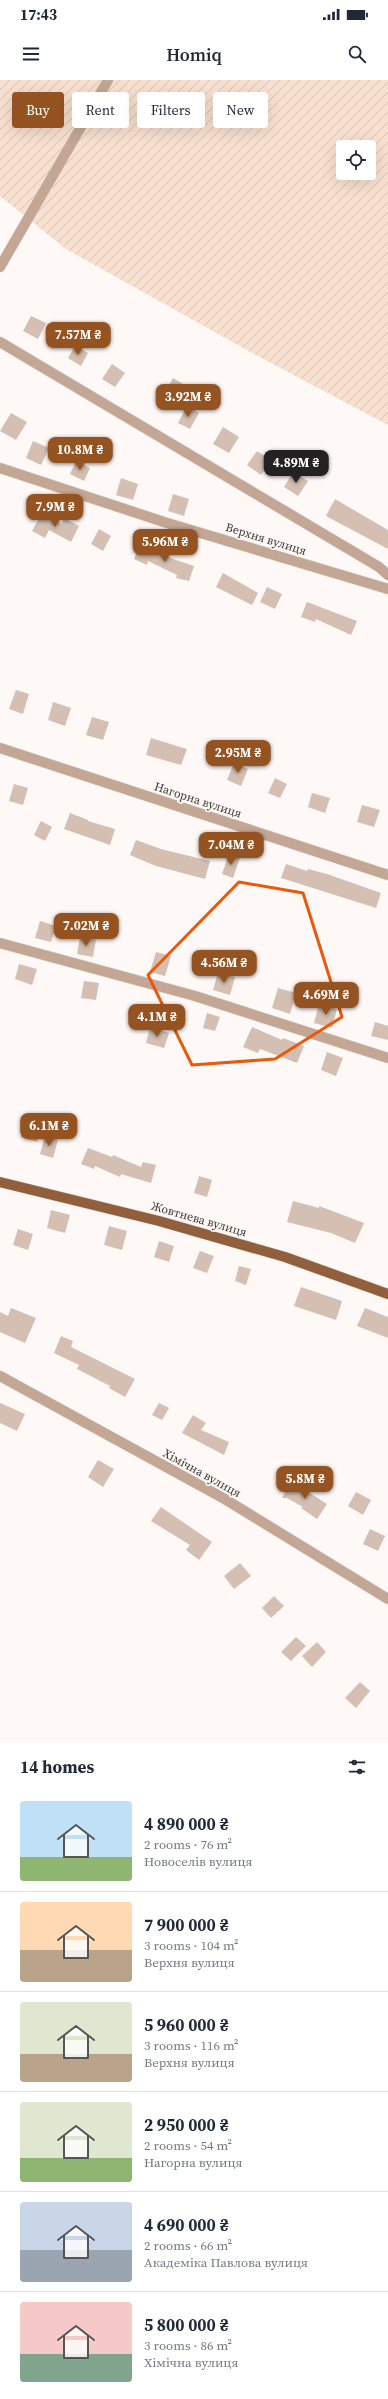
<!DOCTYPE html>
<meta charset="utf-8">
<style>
:root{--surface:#fff;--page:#f6f6f7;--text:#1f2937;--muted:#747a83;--line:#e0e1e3;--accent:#945320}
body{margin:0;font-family:"Source Serif 4",serif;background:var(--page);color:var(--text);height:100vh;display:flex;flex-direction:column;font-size:15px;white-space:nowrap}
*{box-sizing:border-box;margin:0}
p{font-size:13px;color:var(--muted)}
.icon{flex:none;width:22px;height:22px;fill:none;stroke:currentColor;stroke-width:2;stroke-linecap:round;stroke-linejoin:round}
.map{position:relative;height:1663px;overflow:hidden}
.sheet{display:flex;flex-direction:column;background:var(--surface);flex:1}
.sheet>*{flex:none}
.top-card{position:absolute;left:12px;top:12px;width:364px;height:36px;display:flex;gap:8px}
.tools{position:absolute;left:336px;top:60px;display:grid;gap:8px}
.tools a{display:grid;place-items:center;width:40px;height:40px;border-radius:4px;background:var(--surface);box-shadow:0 4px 16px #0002;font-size:20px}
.price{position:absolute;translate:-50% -34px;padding:0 9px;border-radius:8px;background:var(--accent);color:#fff;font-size:13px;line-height:26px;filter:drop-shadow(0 1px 2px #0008)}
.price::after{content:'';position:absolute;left:50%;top:24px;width:12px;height:9px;margin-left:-6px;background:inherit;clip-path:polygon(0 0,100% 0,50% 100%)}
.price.active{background:#222;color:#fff}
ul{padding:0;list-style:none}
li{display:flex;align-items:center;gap:12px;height:100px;padding:0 20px}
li+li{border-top:1px solid var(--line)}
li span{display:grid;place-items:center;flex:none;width:112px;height:80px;border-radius:4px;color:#555}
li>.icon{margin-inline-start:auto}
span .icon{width:48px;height:48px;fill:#fffc;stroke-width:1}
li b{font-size:17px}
h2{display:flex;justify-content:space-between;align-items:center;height:48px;padding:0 20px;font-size:17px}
.chip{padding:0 14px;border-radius:4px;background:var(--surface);box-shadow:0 4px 16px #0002;font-size:14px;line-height:36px}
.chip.active{background:var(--accent);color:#fff}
.status{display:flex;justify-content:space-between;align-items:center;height:28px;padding:0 20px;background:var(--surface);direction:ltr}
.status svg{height:11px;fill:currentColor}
header{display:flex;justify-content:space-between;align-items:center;height:52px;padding:0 20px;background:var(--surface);font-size:18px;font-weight:600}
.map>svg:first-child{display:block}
.garden{fill:url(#garden-furrows);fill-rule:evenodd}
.building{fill:#d4bfb2}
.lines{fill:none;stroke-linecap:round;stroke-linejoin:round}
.minor-casing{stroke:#dcd6d3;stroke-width:11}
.major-casing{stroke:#dcd6d3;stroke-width:11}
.minor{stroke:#c3a693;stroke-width:10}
.major{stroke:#925f3c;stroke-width:10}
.marked{fill:none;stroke:#e8590c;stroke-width:3;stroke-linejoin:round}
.labels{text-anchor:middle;stroke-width:3.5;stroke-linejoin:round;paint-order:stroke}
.street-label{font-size:12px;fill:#403732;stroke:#fef9f6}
</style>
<div class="status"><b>17:43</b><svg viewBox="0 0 49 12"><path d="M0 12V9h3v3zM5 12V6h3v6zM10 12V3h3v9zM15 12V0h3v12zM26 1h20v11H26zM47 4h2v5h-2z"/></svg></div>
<header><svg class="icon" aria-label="menu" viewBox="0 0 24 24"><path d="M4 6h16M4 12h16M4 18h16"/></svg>Homiq<svg class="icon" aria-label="search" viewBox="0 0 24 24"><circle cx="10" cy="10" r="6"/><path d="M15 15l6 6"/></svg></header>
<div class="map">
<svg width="388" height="1663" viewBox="0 0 388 1663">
<defs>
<pattern id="garden-furrows" width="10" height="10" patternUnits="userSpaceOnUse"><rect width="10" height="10" fill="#f8e0d0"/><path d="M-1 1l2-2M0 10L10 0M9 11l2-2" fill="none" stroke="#d6c1b3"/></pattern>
</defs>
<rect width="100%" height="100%" fill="#fef9f6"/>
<!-- garden -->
<path class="garden" d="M0,0H388V345L254,274L66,169L0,116ZM343,67H369V93H343Z"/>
<!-- building -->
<g class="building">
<path d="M31,236L46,243L38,259L23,251Z"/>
<path d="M75,266L88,273L81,286L68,278Z"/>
<path d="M112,284L125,293L115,307L102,299Z"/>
<path d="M173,298L190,308L178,327L162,317Z"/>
<path d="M187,326L199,333L190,349L178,343Z"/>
<path d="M11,333L27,342L16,360L0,351Z"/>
<path d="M223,347L239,357L229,373L213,364Z"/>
<path d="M33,361L49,368L41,385L26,378Z"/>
<path d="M257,371L271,380L261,395L247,385Z"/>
<path d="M76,381L90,388L84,401L70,394Z"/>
<path d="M293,392L308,401L298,416L284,407Z"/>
<path d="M121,398L138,404L133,420L116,415Z"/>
<path d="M173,414L189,419L184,436L168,431Z"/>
<path d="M335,419L388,450V469L326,436Z"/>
<path d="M42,433L62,444L64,438L79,446L71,462L49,450L45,458L32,451Z"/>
<path d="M99,449L111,456L103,471L91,464Z"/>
<path d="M141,464L173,479L194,486L189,501L176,498L177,495L148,481L147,485L134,479Z"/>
<path d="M223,493L258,513L252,525L216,507Z"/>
<path d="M267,507L282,514L275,529L260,522Z"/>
<path d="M307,522L357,541L351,555L316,539L315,542L301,537Z"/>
<path d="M16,610L29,614L23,634L9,629Z"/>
<path d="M53,622L71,628L65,646L48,640Z"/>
<path d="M92,637L109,642L103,660L86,655Z"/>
<path d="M151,658L187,669L181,685L146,675Z"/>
<path d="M234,683L248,689L241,706L227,700Z"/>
<path d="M275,698L287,704L280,718L268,713Z"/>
<path d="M14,704L28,708L23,725L9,721Z"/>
<path d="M312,713L330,718L325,733L308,727Z"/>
<path d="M362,725L380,730L374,747L357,742Z"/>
<path d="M70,733L88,740V741L115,749L110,765L64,749Z"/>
<path d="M41,741L52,747L45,761L34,755Z"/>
<path d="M136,760L161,769L210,781L205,799L156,786L130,775Z"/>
<path d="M229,774L240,778L233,798L222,794Z"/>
<path d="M286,784L307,791L308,789L327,794L381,813L376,828L281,798Z"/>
<path d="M40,841L56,846L51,862L35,858Z"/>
<path d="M80,857L96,860L93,877L77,874Z"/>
<path d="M156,872L171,876L165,896L150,892Z"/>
<path d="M19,884L37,889L32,905L15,899Z"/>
<path d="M218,893L235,897L230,915L213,910Z"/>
<path d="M84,901L99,903L96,920L81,918Z"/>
<path d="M278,908L296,913L290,934L272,928Z"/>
<path d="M319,924L337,929L332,948L314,943Z"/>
<path d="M207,933L220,937L215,951L203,948Z"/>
<path d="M375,942L388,946V960L371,956Z"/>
<path d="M150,947L169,953L164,968L146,963Z"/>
<path d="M252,947L282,960L283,958L304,966L297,983L260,969L258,973L243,967Z"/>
<path d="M327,972L343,978L336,996L321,990Z"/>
<path d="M26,1040L42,1045L37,1062L21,1057Z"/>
<path d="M45,1056L58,1060L53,1078L40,1074Z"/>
<path d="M88,1068L112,1077L113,1075L141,1087L143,1082L156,1085L151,1103L121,1094L120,1097L95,1086L94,1089L81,1084Z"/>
<path d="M199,1096L212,1100L207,1117L194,1113Z"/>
<path d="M293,1121L319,1128V1126L364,1143L355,1163L331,1153L287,1142Z"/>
<path d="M51,1130L70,1135L65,1153L47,1148Z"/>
<path d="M109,1146L127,1151L122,1170L104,1165Z"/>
<path d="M18,1149L33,1154L28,1170L13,1165Z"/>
<path d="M159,1161L174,1166L169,1182L154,1177Z"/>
<path d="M200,1171L214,1176L207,1193L193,1188Z"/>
<path d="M239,1186L251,1189L246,1205L235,1201Z"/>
<path d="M301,1207L342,1221L336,1240L294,1226Z"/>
<path d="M11,1228L36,1238L25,1263L0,1252V1232L8,1236Z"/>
<path d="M365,1228L388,1237V1258L357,1246Z"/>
<path d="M61,1256L73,1261L71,1267L135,1299L125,1317L109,1308L110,1306L77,1289L79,1285L54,1273Z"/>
<path d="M0,1323L25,1334L17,1351L0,1343Z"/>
<path d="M159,1323L169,1328L162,1340L152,1335Z"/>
<path d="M193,1335L206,1343L201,1350L229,1362L224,1375L182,1353Z"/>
<path d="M98,1380L114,1389L103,1407L88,1397Z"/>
<path d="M291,1401L327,1424L317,1439L301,1428L303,1427L287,1418H282Z"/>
<path d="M356,1412L371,1420L363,1435L348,1426Z"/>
<path d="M161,1427L212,1462L199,1480L186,1470L190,1465L151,1441Z"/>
<path d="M370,1449L385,1456L378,1471L363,1464Z"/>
<path d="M240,1483L251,1496L234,1509L224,1496Z"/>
<path d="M274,1516L284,1526L271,1538L262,1528Z"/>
<path d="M296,1557L306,1566L291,1581L281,1572Z"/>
<path d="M317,1562L326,1572L312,1587L302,1576Z"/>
<path d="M360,1602L370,1611L356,1628L345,1618Z"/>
</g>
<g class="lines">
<!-- minor casing -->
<g class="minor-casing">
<g id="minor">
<path d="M0,187L108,0"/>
<path d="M0,262L379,487L388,495"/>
<path d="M0,388L164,442L388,509"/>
<path d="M0,668L388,795"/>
<path d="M0,863L195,916L388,978"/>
<path d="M0,1296L223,1418L388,1519"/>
</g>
</g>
<!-- major casing -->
<g class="major-casing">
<path id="major" d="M0,1102L159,1141L285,1177L388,1214"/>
</g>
<!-- minor -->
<use href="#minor" class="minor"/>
<!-- major -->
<use href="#major" class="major"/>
</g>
<!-- marked area -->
<path class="marked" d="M239,802L303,813L342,937L275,979L192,985L148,895Z"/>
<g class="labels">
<!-- street labels -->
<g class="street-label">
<text transform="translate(266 459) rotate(17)" y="4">Верхня вулиця</text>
<text transform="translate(198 720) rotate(18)" y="4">Нагорна вулиця</text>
<text transform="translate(199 1139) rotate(16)" y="4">Жовтнева вулиця</text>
<text transform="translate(202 1393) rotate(29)" y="4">Хімічна вулиця</text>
</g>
</g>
</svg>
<div class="tools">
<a><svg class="icon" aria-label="locate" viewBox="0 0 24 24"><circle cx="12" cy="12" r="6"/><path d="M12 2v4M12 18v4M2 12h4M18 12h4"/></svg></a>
</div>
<b class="price" style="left:78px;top:276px">7.57M ₴</b>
<b class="price" style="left:188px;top:338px">3.92M ₴</b>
<b class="price" style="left:80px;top:391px">10.8M ₴</b>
<b class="price active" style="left:296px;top:404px">4.89M ₴</b>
<b class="price" style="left:55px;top:448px">7.9M ₴</b>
<b class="price" style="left:165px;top:483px">5.96M ₴</b>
<b class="price" style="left:238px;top:694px">2.95M ₴</b>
<b class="price" style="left:231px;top:786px">7.04M ₴</b>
<b class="price" style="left:86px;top:867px">7.02M ₴</b>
<b class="price" style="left:224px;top:904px">4.56M ₴</b>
<b class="price" style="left:326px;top:936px">4.69M ₴</b>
<b class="price" style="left:157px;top:958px">4.1M ₴</b>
<b class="price" style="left:49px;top:1067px">6.1M ₴</b>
<b class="price" style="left:305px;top:1420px">5.8M ₴</b>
<div class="top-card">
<a class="chip active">Buy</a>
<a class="chip">Rent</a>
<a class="chip">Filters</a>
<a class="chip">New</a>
</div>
</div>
<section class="sheet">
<h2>14 homes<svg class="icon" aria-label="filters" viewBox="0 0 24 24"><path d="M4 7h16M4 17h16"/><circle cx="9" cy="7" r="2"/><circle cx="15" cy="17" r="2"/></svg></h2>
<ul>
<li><span style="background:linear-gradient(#bfe0f5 70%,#8fb573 0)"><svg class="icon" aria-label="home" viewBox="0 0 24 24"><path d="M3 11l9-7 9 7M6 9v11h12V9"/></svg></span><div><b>4 890 000 ₴</b><p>2 rooms · 76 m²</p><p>Новоселів вулиця</p></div></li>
<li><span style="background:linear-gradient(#ffd9b3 60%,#b9a48a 0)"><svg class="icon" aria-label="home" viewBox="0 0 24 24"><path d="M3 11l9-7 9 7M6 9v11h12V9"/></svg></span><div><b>7 900 000 ₴</b><p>3 rooms · 104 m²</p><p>Верхня вулиця</p></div></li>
<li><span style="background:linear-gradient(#dfe7d0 65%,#b9a48a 0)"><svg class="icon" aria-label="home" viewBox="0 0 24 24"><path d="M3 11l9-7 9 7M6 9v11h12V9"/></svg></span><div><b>5 960 000 ₴</b><p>3 rooms · 116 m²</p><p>Верхня вулиця</p></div></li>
<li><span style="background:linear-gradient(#dfe7d0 70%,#8fb573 0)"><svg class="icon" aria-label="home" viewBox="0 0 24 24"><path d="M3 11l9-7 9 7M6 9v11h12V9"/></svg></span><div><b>2 950 000 ₴</b><p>2 rooms · 54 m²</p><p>Нагорна вулиця</p></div></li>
<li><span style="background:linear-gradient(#c9d6e8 60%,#9aa5b1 0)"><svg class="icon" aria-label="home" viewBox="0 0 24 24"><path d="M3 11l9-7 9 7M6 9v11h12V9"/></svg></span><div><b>4 690 000 ₴</b><p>2 rooms · 66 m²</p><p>Академіка Павлова вулиця</p></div></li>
<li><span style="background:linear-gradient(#f6c9c9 65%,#7fa58c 0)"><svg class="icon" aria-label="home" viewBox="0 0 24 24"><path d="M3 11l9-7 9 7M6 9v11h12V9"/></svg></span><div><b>5 800 000 ₴</b><p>3 rooms · 86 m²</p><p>Хімічна вулиця</p></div></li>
</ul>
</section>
